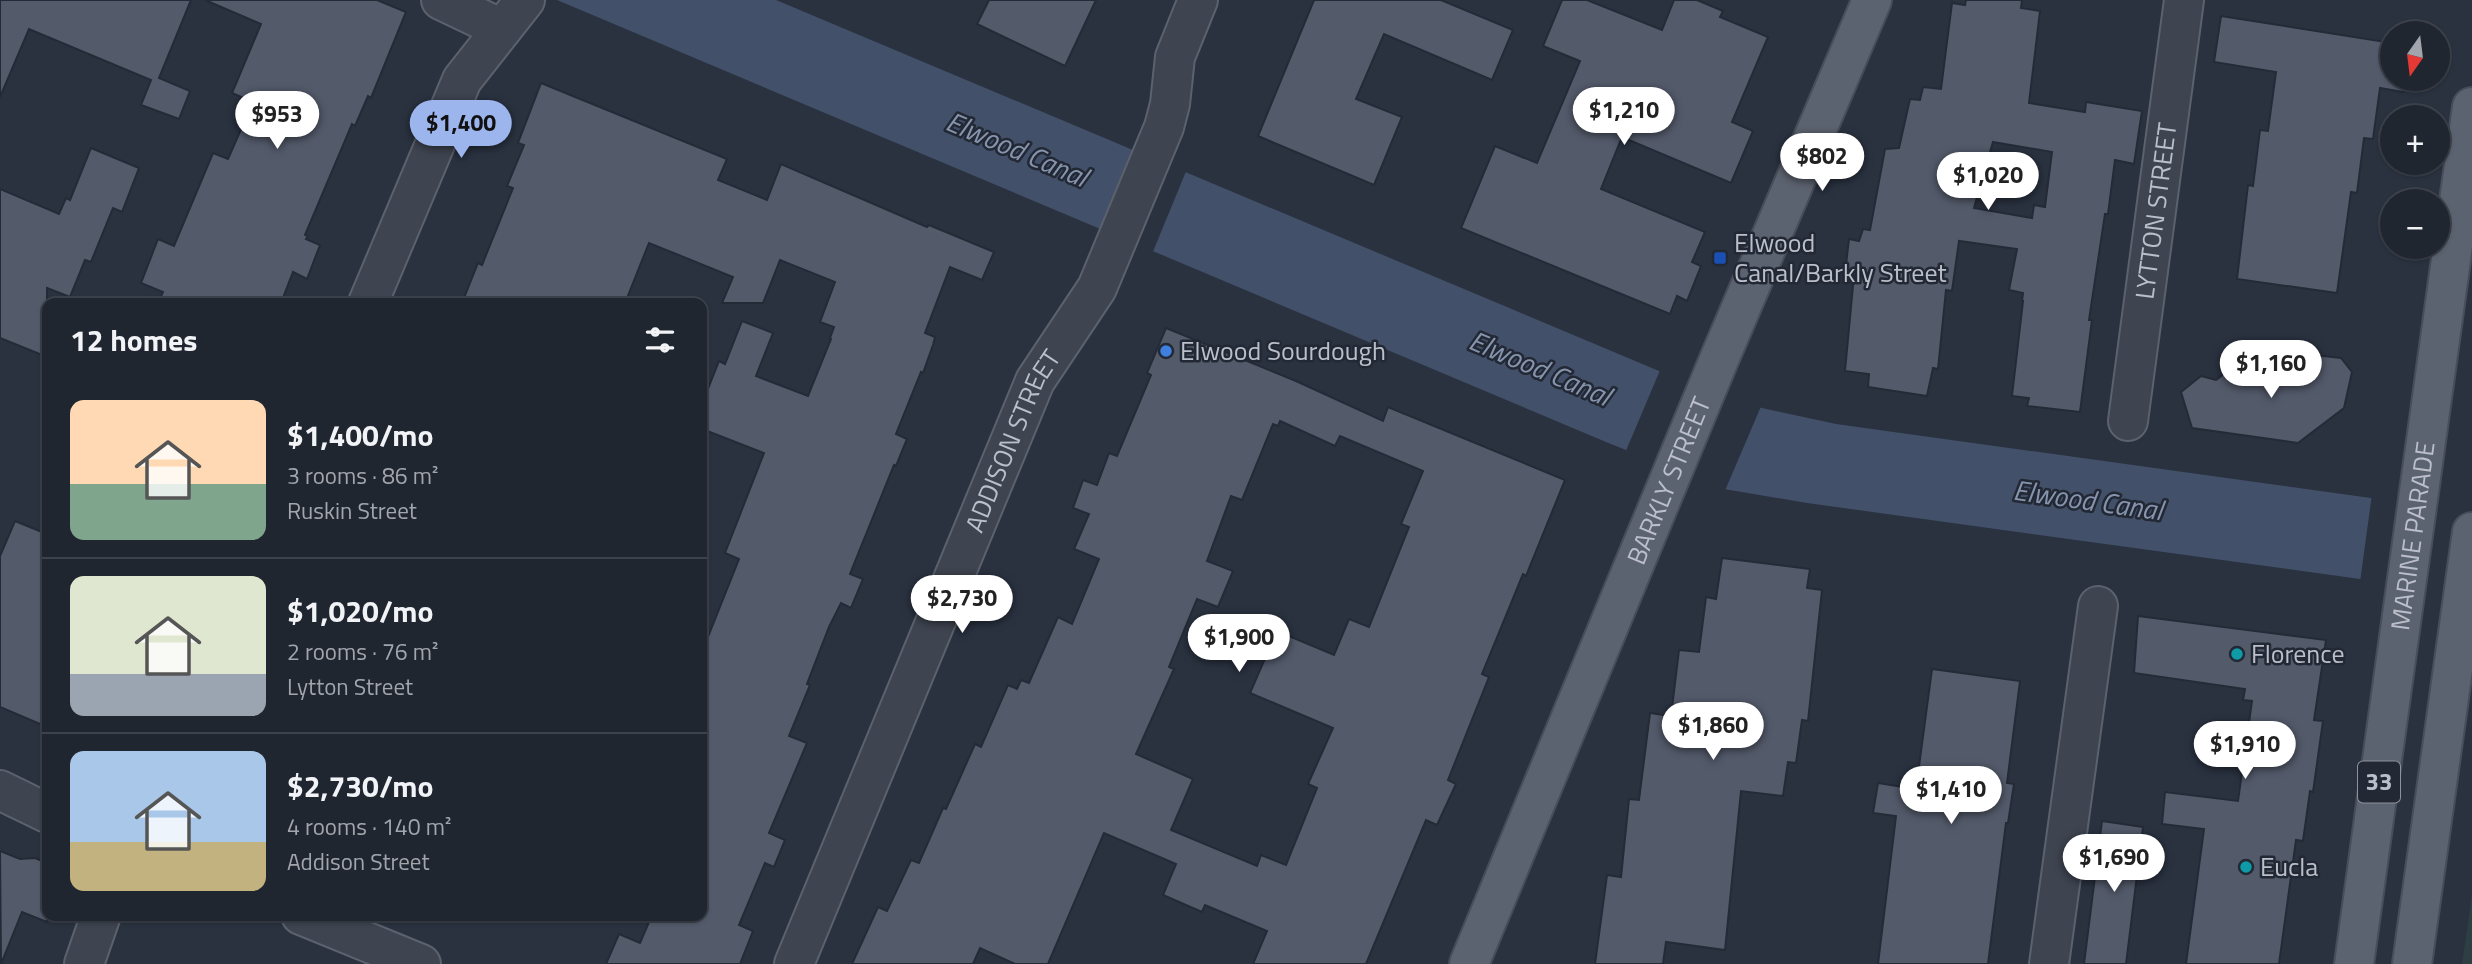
<!DOCTYPE html>
<meta charset="utf-8">
<style>
:root{--surface:#202630;--page:#2d323c;--text:#f1f3f6;--muted:#a2a5ab;--line:#3d434c;--accent:#9cb5ed}
body{margin:0;font-family:"Titillium Web",sans-serif;background:var(--page);color:var(--text);height:100vh;display:flex;flex-direction:column;font-size:26px;white-space:nowrap}
*{box-sizing:border-box;margin:0}
p{font-size:23px;color:var(--muted)}
.icon{flex:none;width:38px;height:38px;fill:none;stroke:currentColor;stroke-width:2;stroke-linecap:round;stroke-linejoin:round}
.map{position:relative;flex:1;overflow:hidden}
.sheet{position:absolute;left:42px;top:298px;width:665px;height:623px;display:flex;flex-direction:column;background:var(--surface);border-radius:14px;box-shadow:0 2px 5px #0004,0 0 0 2px var(--line)}
.sheet>*{flex:none}
.needle{width:46px;rotate:194deg}
.fabs{position:absolute;left:2380px;top:21px;display:grid;gap:14px}
.fabs a{display:grid;place-items:center;width:70px;height:70px;border-radius:50%;background:var(--surface);box-shadow:0 2px 5px #0004,0 0 0 2px var(--line);font-size:35px}
.price{position:absolute;translate:-50% -60px;padding:0 16px;border-radius:24px;background:#fff;color:#222;font-size:23px;line-height:46px;filter:drop-shadow(0 2px 4px #0008)}
.price::after{content:'';position:absolute;left:50%;top:42px;width:21px;height:16px;margin-left:-10px;background:inherit;clip-path:polygon(0 0,100% 0,50% 100%)}
.price.active{background:var(--accent);color:#111}
ul{padding:0;list-style:none}
li{display:flex;align-items:center;gap:21px;height:175px;padding:0 28px}
li+li{border-top:2px solid var(--line)}
li span{display:grid;place-items:center;flex:none;width:196px;height:140px;border-radius:14px;color:#555}
li>.icon{margin-inline-start:auto}
span .icon{width:84px;height:84px;fill:#fffc;stroke-width:1}
li b{font-size:30px}
h2{display:flex;justify-content:space-between;align-items:center;height:84px;padding:0 28px;font-size:30px}
.map>svg:first-child{display:block}
.green{fill:#2d3f42}
.water{fill:#435069}
.pier{fill:#2a3240}
.building{fill:#535a6a;stroke:#242b37;stroke-width:2;fill-rule:evenodd}
.lines{fill:none;stroke-linecap:round;stroke-linejoin:round}
.minor-casing{stroke:#5c626d;stroke-width:42}
.major-casing{stroke:#474d59;stroke-width:42}
.minor{stroke:#3e4450;stroke-width:38}
.major{stroke:#5c6370;stroke-width:38}
.transit-dot{fill:#1a4fb4;stroke:#222935;stroke-width:2.5}
.shop-dot{fill:#3f7fe0;stroke:#222935;stroke-width:2.5}
.culture-dot{fill:#0f9aa8;stroke:#222935;stroke-width:2.5}
.labels{text-anchor:middle;stroke-width:5;stroke-linejoin:round;paint-order:stroke}
.shield{fill:#222935;stroke:#8d929d;stroke-width:2}
.shield-label{font-size:24px;font-weight:bold;fill:#bbbfca}
.street-label{font-size:26px;fill:#bbbfca;stroke:#222935}
.poi-label{font-size:26px;fill:#bbbfca;stroke:#222935;text-anchor:start}
.water-label{font-size:28px;font-style:italic;fill:#8694ae;stroke:#222935}
</style>
<div class="map">
<svg width="2472" height="964" viewBox="0 0 2472 964">
<rect width="100%" height="100%" fill="#2a3240"/>
<!-- green -->
<path class="green" d="M2472,895V964H2462Z"/>
<!-- water -->
<path class="water" d="M557,0H776L1659,371L1762,408L1836,424L2472,512V596L2360,579L1807,503L1724,489L1606,442Z"/>
<!-- pier -->
<g class="pier">
<path d="M1136,147L1187,169L1152,254L1100,233Z"/>
<path d="M1661,368L1762,404L1724,493L1625,453Z"/>
<path d="M2372,494L2472,508V600L2360,582Z"/>
</g>
<!-- building -->
<g class="building">
<path d="M0,0H191L159,78L190,91L179,119L141,105L151,80L29,29L0,97Z"/>
<path d="M205,0H377L406,12L371,98L368,96L355,126L352,124L305,235L308,236L306,239L320,245L307,279L293,272L281,303H158L163,292L141,283L158,239L174,246L213,153L228,159L253,102L232,93L261,24Z"/>
<path d="M989,0H1096L1065,66L977,24Z"/>
<path d="M1314,0H1441L1513,30L1492,80L1384,34L1356,99L1402,117L1374,185L1258,136Z"/>
<path d="M1562,0H1587L1662,30L1674,0H1697L1723,11L1720,17L1768,37L1732,122L1753,131L1731,183L1622,137L1601,189L1705,232L1692,262L1701,266L1687,301L1677,296L1670,314L1461,228L1495,146L1537,163L1580,61L1543,46Z"/>
<path d="M1966,0H2022L2021,8L2040,11L2029,103L2085,112L2086,102L2142,111L2134,164L2115,160L2108,214H2105L2089,320H2092L2080,412L2027,406L2029,398L2012,396L2023,301H2022L2023,293L2009,290L2017,249L1959,241L1952,291L1946,290L1938,369L1933,368L1927,396L1868,387L1869,374L1845,371L1854,275L1845,273L1849,239L1859,241L1863,229L1870,230L1885,149L1899,148L1910,99L1920,100L1923,87L1941,89L1952,3L1965,5ZM1993,142L2052,152L2045,207L2034,205L2032,218L1974,208Z"/>
<path d="M2221,16L2392,43V79H2405L2403,92L2380,88L2373,139L2364,138L2357,193L2351,192L2337,293L2237,279L2248,185L2253,186L2260,130L2268,131L2276,72L2214,62Z"/>
<path d="M541,83L727,159L718,180L767,200L781,164L927,227L929,225L994,252L982,280L950,267L925,333L935,337L933,345L923,373L921,372L896,434L907,439L896,466L894,465L850,574L863,579L851,608L841,603L829,627L807,684L810,685L789,736L807,743L769,833L785,840L774,867L765,863L739,925L753,931L740,964H606L619,934L640,943L652,915H702V652L739,559L725,553L764,453L702,429V404L719,361L725,364L742,321L773,333L756,376L808,396L831,339L830,338L834,327L820,322L835,282L780,260L763,303H722L733,277L649,243L625,303H462L478,263L482,265L513,188L507,186L524,145L518,143Z"/>
<path d="M91,148L139,168L122,212L113,208L91,262L85,260L70,297L47,288V357L0,338V189L59,214L66,198L70,200Z"/>
<path d="M1166,328L1296,381L1383,421L1388,407L1565,480L1526,576L1523,574L1482,674L1489,677L1448,780L1456,784L1437,825L1426,820L1366,964H1253L1267,931L1205,905L1202,912L1163,895L1176,864L1104,833L1048,964H1015L980,948L973,964H852L878,907L887,911L911,860L919,863L943,808L946,809L975,744L981,747L1008,685L1017,689L1021,680L1029,683L1058,617L1072,624L1099,559L1074,549L1089,514L1073,508L1083,480L1097,485L1109,453L1117,456L1151,375L1147,373ZM1280,421L1335,446L1340,436L1423,471L1401,524L1409,527L1369,627L1349,619L1334,655L1277,631L1250,693L1333,728L1308,784L1317,788L1286,865L1261,855L1257,866L1171,830L1193,779L1136,754L1174,669L1169,667L1197,599L1218,607L1233,571L1207,561L1231,496L1242,500L1273,424L1278,426Z"/>
<path d="M2297,353L2341,358L2352,372L2344,408L2298,443L2192,428L2181,392L2201,376L2216,380L2228,371L2294,379Z"/>
<path d="M15,521L47,534V727L0,707V556Z"/>
<path d="M1722,558L1810,569L1807,588L1822,590L1808,721L1802,720L1796,763L1788,762L1783,796L1741,791L1725,950L1666,942L1663,964H1595L1607,875L1621,877L1629,799L1639,800L1650,713L1671,716L1679,650L1699,652L1706,597L1716,599Z"/>
<path d="M2138,616L2326,640L2314,720L2323,721L2313,792L2310,791L2303,841L2296,840L2279,964H2186L2204,829L2162,824L2165,792L2238,801L2252,701L2243,700L2245,689L2134,673Z"/>
<path d="M1932,669L2020,681L2007,783L2014,784L2008,823H2006L1988,964H1878L1896,816L1873,813L1878,783L1916,789Z"/>
<path d="M2102,821L2143,827L2126,964H2084Z"/>
<path d="M0,851L20,859L35,858L47,863V922L22,912L1,964Z"/>
</g>
<g class="lines">
<!-- minor casing -->
<g class="minor-casing">
<g id="minor">
<path d="M441,0L502,29"/>
<path d="M368,303L462,80L525,0"/>
<path id="s1" d="M2128,421L2184,0"/>
<path d="M0,790L47,813"/>
<path d="M301,915L421,964"/>
<path d="M84,964L101,915"/>
<path id="s2" d="M794,964L1035,381L1097,288L1164,127L1170,104L1175,57L1198,0"/>
<path d="M2049,964L2098,606"/>
</g>
</g>
<!-- major casing -->
<g class="major-casing">
<g id="major">
<path id="s3" d="M1469,964L1718,362L1872,0"/>
<path id="s4" d="M2354,964L2472,107"/>
<path d="M2412,964L2472,532"/>
</g>
</g>
<!-- minor -->
<use href="#minor" class="minor"/>
<!-- major -->
<use href="#major" class="major"/>
</g>
<!-- markers -->
<rect class="transit-dot" x="1713" y="251" width="14" height="14" rx="3.5"/>
<circle class="shop-dot" cx="1166" cy="351" r="7"/>
<g class="culture-dot">
<circle cx="2237" cy="654" r="7"/>
<circle cx="2246" cy="867" r="7"/>
</g>
<g class="labels">
<!-- shield labels -->
<rect class="shield" x="2358" y="761.5" width="42" height="41" rx="5"/>
<g class="shield-label">
<text x="2379" y="790">33</text>
</g>
<!-- street labels -->
<g class="street-label">
<text dy="9" stroke="none"><textPath href="#s1" startOffset="212">LYTTON STREET</textPath></text>
<text dy="9" stroke="none"><textPath href="#s2" startOffset="567">ADDISON STREET</textPath></text>
<text dy="9" stroke="none"><textPath href="#s3" startOffset="523">BARKLY STREET</textPath></text>
<text dy="9" stroke="none"><textPath href="#s4" startOffset="432">MARINE PARADE</textPath></text>
</g>
<!-- poi labels -->
<g class="poi-label">
<text x="1734" y="252">Elwood<tspan x="1734" dy="30">Canal/Barkly Street</tspan></text>
<text x="1180" y="360">Elwood Sourdough</text>
<text x="2251" y="663">Florence</text>
<text x="2260" y="876">Eucla</text>
</g>
<!-- water labels -->
<g class="water-label">
<text transform="translate(1017 149) rotate(23)" y="10">Elwood Canal</text>
<text transform="translate(1540 368) rotate(23)" y="10">Elwood Canal</text>
<text transform="translate(2088 500) rotate(8)" y="10">Elwood Canal</text>
</g>
</g>
</svg>
<div class="fabs">
<a><svg class="needle" viewBox="-14 -14 28 28"><path d="M0-13l5 13h-10z" fill="#e53935"/><path d="M0 13l5-13h-10z" fill="#a2a5ab"/></svg></a>
<a>+</a>
<a>−</a>
</div>
<b class="price" style="left:1624px;top:147px">$1,210</b>
<b class="price" style="left:277px;top:151px">$953</b>
<b class="price active" style="left:461px;top:160px">$1,400</b>
<b class="price" style="left:1822px;top:193px">$802</b>
<b class="price" style="left:1988px;top:212px">$1,020</b>
<b class="price" style="left:2271px;top:400px">$1,160</b>
<b class="price" style="left:962px;top:635px">$2,730</b>
<b class="price" style="left:1239px;top:674px">$1,900</b>
<b class="price" style="left:1713px;top:762px">$1,860</b>
<b class="price" style="left:2245px;top:781px">$1,910</b>
<b class="price" style="left:1951px;top:826px">$1,410</b>
<b class="price" style="left:2114px;top:894px">$1,690</b>
<section class="sheet">
<h2>12 homes<svg class="icon" aria-label="filters" viewBox="0 0 24 24"><path d="M4 7h16M4 17h16"/><circle cx="9" cy="7" r="2"/><circle cx="15" cy="17" r="2"/></svg></h2>
<ul>
<li><span style="background:linear-gradient(#ffd9b3 60%,#7fa58c 0)"><svg class="icon" aria-label="home" viewBox="0 0 24 24"><path d="M3 11l9-7 9 7M6 9v11h12V9"/></svg></span><div><b>$1,400/mo</b><p>3 rooms · 86 m²</p><p>Ruskin Street</p></div></li>
<li><span style="background:linear-gradient(#dfe7d0 70%,#9aa5b1 0)"><svg class="icon" aria-label="home" viewBox="0 0 24 24"><path d="M3 11l9-7 9 7M6 9v11h12V9"/></svg></span><div><b>$1,020/mo</b><p>2 rooms · 76 m²</p><p>Lytton Street</p></div></li>
<li><span style="background:linear-gradient(#a9c7e8 65%,#c2b280 0)"><svg class="icon" aria-label="home" viewBox="0 0 24 24"><path d="M3 11l9-7 9 7M6 9v11h12V9"/></svg></span><div><b>$2,730/mo</b><p>4 rooms · 140 m²</p><p>Addison Street</p></div></li>
</ul>
</section>
</div>
